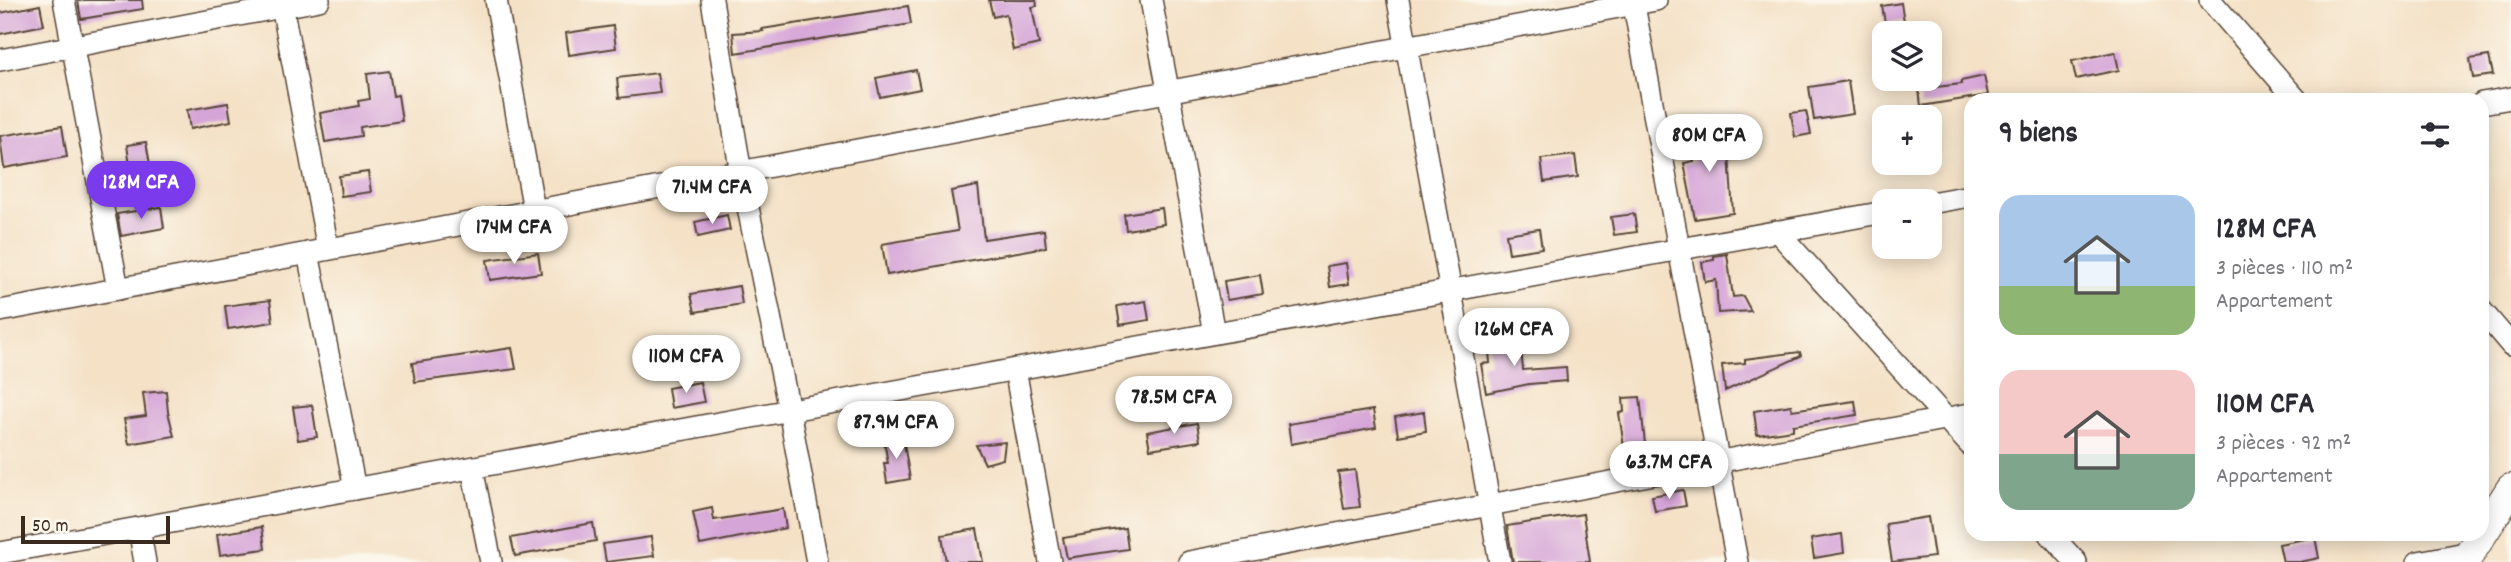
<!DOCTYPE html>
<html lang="fr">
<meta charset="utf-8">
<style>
:root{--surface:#fff;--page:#f7f7f7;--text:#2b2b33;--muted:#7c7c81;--accent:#7c3aed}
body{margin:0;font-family:Dekko,sans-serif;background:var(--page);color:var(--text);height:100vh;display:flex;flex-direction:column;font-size:26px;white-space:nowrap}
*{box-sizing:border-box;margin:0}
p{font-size:23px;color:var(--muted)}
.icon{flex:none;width:38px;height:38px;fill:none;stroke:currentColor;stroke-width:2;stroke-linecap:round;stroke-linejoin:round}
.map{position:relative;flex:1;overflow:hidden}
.details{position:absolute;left:1964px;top:93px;width:525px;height:448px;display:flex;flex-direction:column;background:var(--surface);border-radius:21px;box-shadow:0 4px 18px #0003}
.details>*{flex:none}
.fabs{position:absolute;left:1872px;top:21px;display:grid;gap:14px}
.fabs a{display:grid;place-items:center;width:70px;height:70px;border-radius:14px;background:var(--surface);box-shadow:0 4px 18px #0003;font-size:35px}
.scale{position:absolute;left:21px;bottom:18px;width:149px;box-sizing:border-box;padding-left:7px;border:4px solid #3b2a1e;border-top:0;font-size:19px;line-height:24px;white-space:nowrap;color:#3b2a1e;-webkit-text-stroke:5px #fbf7ec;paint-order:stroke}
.price{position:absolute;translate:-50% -60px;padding:0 16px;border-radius:24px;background:#fff;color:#222;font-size:23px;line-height:46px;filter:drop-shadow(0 2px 4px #0008)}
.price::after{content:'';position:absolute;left:50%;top:42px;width:21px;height:16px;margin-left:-10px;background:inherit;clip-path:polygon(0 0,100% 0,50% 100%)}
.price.on{background:var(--accent);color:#fff}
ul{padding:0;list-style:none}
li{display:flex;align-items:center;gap:21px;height:175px;padding:0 35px}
li span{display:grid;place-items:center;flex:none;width:196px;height:140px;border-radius:21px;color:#555}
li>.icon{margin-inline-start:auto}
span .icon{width:84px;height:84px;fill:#fffc;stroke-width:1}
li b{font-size:30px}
h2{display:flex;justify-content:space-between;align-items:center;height:84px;padding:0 35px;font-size:30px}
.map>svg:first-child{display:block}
.building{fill:#d6a5d8}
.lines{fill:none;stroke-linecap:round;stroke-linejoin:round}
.street-casing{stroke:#574537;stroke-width:24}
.secondary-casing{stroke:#574537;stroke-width:32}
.street{stroke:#fff;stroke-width:21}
.secondary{stroke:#fff;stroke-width:30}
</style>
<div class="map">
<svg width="2511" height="562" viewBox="0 0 2511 562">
<rect width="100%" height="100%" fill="#fbf7ec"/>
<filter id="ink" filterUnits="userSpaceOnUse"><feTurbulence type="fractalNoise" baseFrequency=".0143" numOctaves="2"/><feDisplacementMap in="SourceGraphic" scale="14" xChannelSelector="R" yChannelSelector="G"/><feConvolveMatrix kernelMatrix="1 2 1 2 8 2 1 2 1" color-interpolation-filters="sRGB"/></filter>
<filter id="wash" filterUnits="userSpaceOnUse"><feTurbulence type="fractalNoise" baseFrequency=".00686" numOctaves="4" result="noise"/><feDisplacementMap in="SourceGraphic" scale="28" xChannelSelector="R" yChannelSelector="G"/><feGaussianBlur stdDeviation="1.57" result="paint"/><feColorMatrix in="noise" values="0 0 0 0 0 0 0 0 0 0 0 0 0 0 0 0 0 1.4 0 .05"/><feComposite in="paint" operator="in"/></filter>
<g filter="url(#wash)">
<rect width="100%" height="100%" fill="#f4e1c6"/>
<g id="blocks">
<!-- building -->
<g class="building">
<path d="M85,0H142L143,9L81,19L78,1Z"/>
<path d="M989,0H1036L1037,6L1032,7L1039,44L1013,50L1006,14L993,17Z"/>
<path d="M1901,3L1904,21L1885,23L1882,6Z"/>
<path d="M40,5L44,25L0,34V13Z"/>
<path d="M908,6L911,24L735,53L733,33L763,31L762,29Z"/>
<path d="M613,26L616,48L569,55L566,33Z"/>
<path d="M2115,52L2119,70L2076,79L2072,61Z"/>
<path d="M2489,56L2493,75L2473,78L2470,59Z"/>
<path d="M916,70L920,89L880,97L876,78Z"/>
<path d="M389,71L393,96L398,95L402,121L360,127L361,136L325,142L320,113L359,106L358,101L370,99L367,74Z"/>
<path d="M657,73L660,93L619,98L617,78Z"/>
<path d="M1984,76L1988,95L1921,106L1919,89L1961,84V81Z"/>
<path d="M1848,81L1853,114L1814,120L1809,87Z"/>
<path d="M228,103L231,121L190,129L187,110Z"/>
<path d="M1806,111L1811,134L1795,137L1791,113Z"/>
<path d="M62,126L67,157L4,168L0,136Z"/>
<path d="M1721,126L1726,156L1729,155L1733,213L1695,219L1684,163L1694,161L1689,131Z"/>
<path d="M146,142L151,170L131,173L127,145Z"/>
<path d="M1575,155L1578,177L1544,182L1541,159Z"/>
<path d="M368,172L371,192L341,196L339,176Z"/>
<path d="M978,186L984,239L1044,230L1046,247L887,275L882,244L958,231L951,191Z"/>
<path d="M161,207L164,228L121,236L117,214Z"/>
<path d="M1162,208L1164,224L1126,230L1124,214Z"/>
<path d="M1634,214L1637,232L1614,235L1611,217Z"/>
<path d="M727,215L730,230L698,237L695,222Z"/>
<path d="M1539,229L1542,248L1509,253L1506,234Z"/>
<path d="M538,253L541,273L490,280L487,260Z"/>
<path d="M1727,254L1733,297L1743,296L1751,311L1718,313L1716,280L1705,282L1702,262L1714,260V256Z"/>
<path d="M1346,263L1349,284L1330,287L1327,266Z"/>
<path d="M1260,275L1263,294L1227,300L1224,281Z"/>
<path d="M739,286L742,304L695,312L691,294Z"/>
<path d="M270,300L273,322L228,329L225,306Z"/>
<path d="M1146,301L1149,320L1120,325L1117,306Z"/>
<path d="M1520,337L1523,370L1566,367L1567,381L1529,384L1486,393L1481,364L1490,363L1488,339Z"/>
<path d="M512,348L516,369L415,382L412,363Z"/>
<path d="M1800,352L1801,356L1725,391L1722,365L1745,363V359Z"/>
<path d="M700,382L704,402L671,408L668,388Z"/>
<path d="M166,391L168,412L174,436L129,444L124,419L146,416L143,393Z"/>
<path d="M1640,397L1645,444L1624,447L1619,413L1624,412L1623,398Z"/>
<path d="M1855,401L1857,415L1793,425V430L1757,435L1754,411L1791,405L1792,410Z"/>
<path d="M312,405L317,437L298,440L293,407Z"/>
<path d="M1373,410L1376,428L1291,444L1288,424Z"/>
<path d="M1424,412L1426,431L1398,436L1395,417Z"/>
<path d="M1197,423L1200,441L1150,449L1147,432Z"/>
<path d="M903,438L910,479L887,483L884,463H888L884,441Z"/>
<path d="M1005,442L1003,459L985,464L976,445Z"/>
<path d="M1355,470L1360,507L1344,509L1338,472Z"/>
<path d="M1683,490L1686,506L1655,511L1652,496Z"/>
<path d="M712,508L714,520L783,509L786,528L700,545L693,512Z"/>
<path d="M1583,514L1590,562H1513L1507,526Z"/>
<path d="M1928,517L1934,557L1892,562L1886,524Z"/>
<path d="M593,523L596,541L515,556L511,538Z"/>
<path d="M262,527L265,549L220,555L217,534Z"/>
<path d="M1125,528L1128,549L1067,558L1063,538Z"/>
<path d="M977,529L983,562H946L942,535Z"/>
<path d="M1842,534L1844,553L1814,558L1811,539Z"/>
<path d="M651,537L654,556L606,562L603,544Z"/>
<path d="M2315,537L2319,558L2300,562H2283L2279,544Z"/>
</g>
</g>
</g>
<g filter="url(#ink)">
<use href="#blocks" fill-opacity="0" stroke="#574537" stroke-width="2"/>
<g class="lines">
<!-- street casing -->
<g class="street-casing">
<g id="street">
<path d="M64,0L118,289"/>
<path d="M281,0L328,249"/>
<path d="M496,0L534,210"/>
<path d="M712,0L741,173L789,410L817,562"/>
<path d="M1151,0L1214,333"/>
<path d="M1398,0L1500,562"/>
<path d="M1633,0L1737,562"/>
<path d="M2210,0L2297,100"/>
<path d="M0,60L319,0"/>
<path d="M2482,103L2511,98"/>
<path d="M1930,203L1970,196"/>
<path d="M1777,231L1970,445"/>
<path d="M308,253L355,489"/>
<path d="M0,311L1656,0"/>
<path d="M2482,311L2511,345"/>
<path d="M1015,369L1050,562"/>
<path d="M472,468L491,562"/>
<path d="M139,528L145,562"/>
<path d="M2050,534L2076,562"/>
<path d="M0,553L1885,212"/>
<path d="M1189,562L1970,414"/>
<path d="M2418,562L2471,552"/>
</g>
</g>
<!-- secondary casing -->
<g class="secondary-casing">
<path id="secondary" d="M2464,562L2511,489"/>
</g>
<!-- street -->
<use href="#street" class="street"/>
<!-- secondary -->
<use href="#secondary" class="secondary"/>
</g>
</g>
</svg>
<div class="fabs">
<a><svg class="icon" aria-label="layers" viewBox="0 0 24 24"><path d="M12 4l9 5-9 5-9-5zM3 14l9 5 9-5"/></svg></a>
<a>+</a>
<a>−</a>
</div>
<div class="scale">50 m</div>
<b class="price" style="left:1709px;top:174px">80M CFA</b>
<b class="price on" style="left:141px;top:221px">128M CFA</b>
<b class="price" style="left:712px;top:226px">71.4M CFA</b>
<b class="price" style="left:514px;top:266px">174M CFA</b>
<b class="price" style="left:1514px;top:368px">126M CFA</b>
<b class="price" style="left:686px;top:395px">110M CFA</b>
<b class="price" style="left:1174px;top:436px">78.5M CFA</b>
<b class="price" style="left:896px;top:461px">87.9M CFA</b>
<b class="price" style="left:1669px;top:501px">63.7M CFA</b>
<section class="details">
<h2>9 biens<svg class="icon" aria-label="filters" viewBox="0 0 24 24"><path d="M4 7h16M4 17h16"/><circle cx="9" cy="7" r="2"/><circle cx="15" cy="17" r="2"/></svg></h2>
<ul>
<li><span style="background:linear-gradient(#a9c7e8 65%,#8fb573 0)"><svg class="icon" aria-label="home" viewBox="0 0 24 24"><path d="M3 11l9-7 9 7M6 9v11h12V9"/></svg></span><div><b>128M CFA</b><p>3 pièces · 110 m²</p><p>Appartement</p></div></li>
<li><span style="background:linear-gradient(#f6c9c9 60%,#7fa58c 0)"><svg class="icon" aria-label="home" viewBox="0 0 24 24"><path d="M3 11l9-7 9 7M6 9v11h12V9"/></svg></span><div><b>110M CFA</b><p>3 pièces · 92 m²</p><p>Appartement</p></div></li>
</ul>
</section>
</div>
